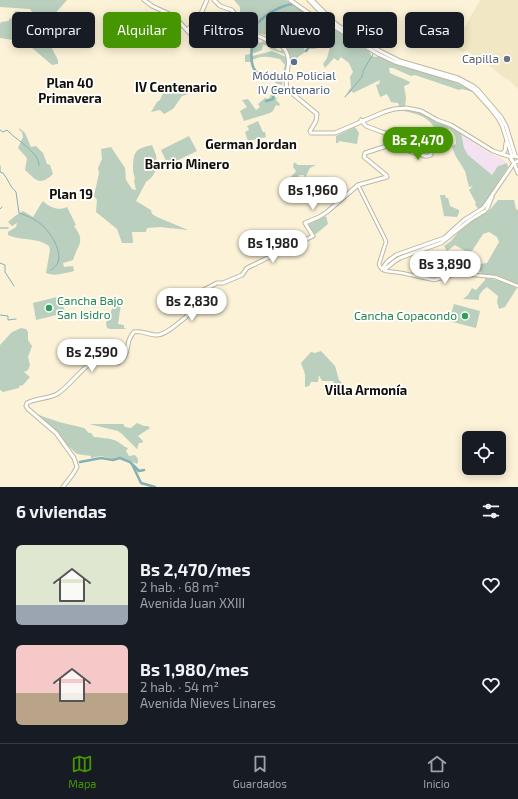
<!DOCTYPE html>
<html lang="es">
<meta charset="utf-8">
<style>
:root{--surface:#171b24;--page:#242831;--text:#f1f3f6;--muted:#9ea1a6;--line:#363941;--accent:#459600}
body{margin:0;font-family:"Exo 2",sans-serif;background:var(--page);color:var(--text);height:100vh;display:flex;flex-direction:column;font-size:15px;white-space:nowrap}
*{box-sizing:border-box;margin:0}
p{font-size:13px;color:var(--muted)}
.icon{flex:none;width:22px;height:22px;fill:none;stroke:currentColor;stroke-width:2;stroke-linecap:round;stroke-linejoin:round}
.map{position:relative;height:487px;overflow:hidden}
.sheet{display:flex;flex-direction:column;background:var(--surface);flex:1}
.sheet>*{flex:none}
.hud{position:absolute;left:12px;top:12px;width:494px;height:36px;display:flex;gap:8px}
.controls{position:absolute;left:462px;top:431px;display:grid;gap:8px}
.controls a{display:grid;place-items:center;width:44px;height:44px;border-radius:6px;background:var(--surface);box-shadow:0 2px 10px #0003;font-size:20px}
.price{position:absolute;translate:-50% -34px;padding:0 9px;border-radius:14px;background:#fff;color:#222;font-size:13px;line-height:26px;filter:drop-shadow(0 1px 2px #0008)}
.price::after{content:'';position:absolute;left:50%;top:24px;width:12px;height:9px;margin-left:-6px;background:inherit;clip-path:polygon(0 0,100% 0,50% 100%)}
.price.selected{background:var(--accent);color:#fff}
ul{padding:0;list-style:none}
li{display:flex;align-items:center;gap:12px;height:100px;padding:0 16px}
li span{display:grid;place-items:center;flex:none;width:112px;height:80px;border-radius:6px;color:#555}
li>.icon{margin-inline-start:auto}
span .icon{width:48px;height:48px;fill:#fffc;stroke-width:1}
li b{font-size:17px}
h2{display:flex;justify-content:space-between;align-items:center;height:48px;padding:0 16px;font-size:17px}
.tag{padding:0 14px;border-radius:6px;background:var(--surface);box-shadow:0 2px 10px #0003;font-size:14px;line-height:36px}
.tag.selected{background:var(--accent);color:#fff}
.dock{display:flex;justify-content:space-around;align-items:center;height:56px;border-top:1px solid var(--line);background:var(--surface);font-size:11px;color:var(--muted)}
.dock a{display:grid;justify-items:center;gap:2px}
.dock .selected{color:var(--accent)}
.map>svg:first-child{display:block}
.commercial{fill:#f4e2f3}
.built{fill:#f1e7c4}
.green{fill:#bacfbd}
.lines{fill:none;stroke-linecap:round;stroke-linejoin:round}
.stream{stroke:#84b1b5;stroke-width:1}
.canal{stroke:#84b1b5;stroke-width:2.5}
.tertiary-casing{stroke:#bfb79d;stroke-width:4.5}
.secondary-casing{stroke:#bfb79d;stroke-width:5}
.tertiary{stroke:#fff;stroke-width:2.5}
.secondary{stroke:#fff;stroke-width:3}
.worship-dot{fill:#6b7280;stroke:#fff;stroke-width:1.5}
.service-dot{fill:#5c6f8a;stroke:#fff;stroke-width:1.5}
.leisure-dot{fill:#2e9e5b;stroke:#fff;stroke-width:1.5}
.labels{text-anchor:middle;stroke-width:3.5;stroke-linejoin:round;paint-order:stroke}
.worship-label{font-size:12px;fill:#5b616d;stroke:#fff;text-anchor:end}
.service-label{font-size:12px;fill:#4e5e75;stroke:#fff}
.leisure-label{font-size:12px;fill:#27864d;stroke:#fff;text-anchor:start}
.neighbourhood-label{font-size:13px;font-weight:bold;fill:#130f07;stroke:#fff}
</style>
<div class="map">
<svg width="518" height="487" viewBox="0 0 518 487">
<rect width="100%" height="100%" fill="#fbf2d7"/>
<!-- commercial -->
<path class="commercial" d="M461,133L487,152L504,160L507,163L501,164L492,175L468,155L464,148Z"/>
<!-- built -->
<path class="built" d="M480,0H518V89L508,79L507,80L479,57L477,59L468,51L462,52L454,47Z"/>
<!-- green -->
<g class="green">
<path d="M0,0H67L45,25L37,18L30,9L0,7Z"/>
<path d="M234,0H286L324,28L329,27L347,36L348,38L370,52L371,56L376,57L379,56C409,71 445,73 473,92L462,89L459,90L415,75L411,76L393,68H389L390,73C397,77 403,78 410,82L409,84L404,86L406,98L405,106H399L398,103L391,102L387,94L380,97L376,85L379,84L380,80L353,93L352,91L345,97L351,87L350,77L353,72L349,63L341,57L338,61L334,58L325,68L323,64L327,58L330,47L328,43H324L323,46L314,49L304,48L305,52L298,57L294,63L290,60C285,29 267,41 248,28L247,26L253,22L254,18L252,16L243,17L240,11V7Z"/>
<path d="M15,11L30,13L34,19L28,29L32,31L44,33L58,60V64L52,65L25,42L0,38V24L1,22L9,21V19L14,18Z"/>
<path d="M251,35L258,38L259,43L264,41L277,47L276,49L280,51L282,50L285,54L270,49V46L263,45L262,50L254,53L251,52Z"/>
<path d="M272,51L286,57V70L282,85L275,83L277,79L281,78L285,65L280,59C271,57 258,54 251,62H245V55L250,54L253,56Z"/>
<path d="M191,85L192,93L182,96L173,109L164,114L160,110L151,112L157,102L160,100L163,93L168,89L177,86Z"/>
<path d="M273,89L279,90L275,93L274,97L277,98L276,100L280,104L279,106L276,105L273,111L270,113L244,121L240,111L247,107L242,100L248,99L256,110L260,107L258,104L265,98L269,99Z"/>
<path d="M397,110C419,109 443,120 461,133L464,148L468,155L492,175L498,166L507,163L508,167L484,205L478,209L475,204L476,203L469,190L473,186L469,187L465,171L455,155L452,146L456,144C456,137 455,133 449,129L437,135C436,133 436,131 435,129C429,115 410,112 397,110Z"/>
<path d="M258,121L263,132H265L266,137L248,141L245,132L249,130L247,126Z"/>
<path d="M355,127L359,133L357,144L339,141L338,143H336V136Z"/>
<path d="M19,128L25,133L31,147L36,146L43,153L47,164L50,165L53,174C40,186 37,181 25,170L27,158L18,148L23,137L22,132L20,131Z"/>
<path d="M189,136L197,151L168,165L161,150Z"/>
<path d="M152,145L156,155L157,168L152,177L146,182L136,201L151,210L152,214L157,217L188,230L160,227L147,228L146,232H132L133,243H122L117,229L96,212L97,200L94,196L99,173L98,168L102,159L101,149L111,147L125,168L126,180L132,189L136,190L134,181L135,178C133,173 133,171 133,166C134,149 137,149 152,145Z"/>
<path d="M294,162L298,165H316L310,168L305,178L304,175H299L297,182L294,184L292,182L293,179L291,182H290C289,176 294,175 296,171L293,167Z"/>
<path d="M440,195H445L446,198H448L450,206L459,210V213L457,217L444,216Z"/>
<path d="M498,200H514L516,209L518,210V285L498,276L482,274L479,270V264L487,263L499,242L497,237L489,232L483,234L472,251L467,252L455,245L447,251L444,246L451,241L461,229L474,219L488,212Z"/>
<path d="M43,201C50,208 59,211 67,207L76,225L74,226C86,242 78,244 73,260L63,263L64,267L73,266L74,271C65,273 55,277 46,273L50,250L49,246C37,237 21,241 8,235V232L16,227L17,223L12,226L8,222L15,216L23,211L33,217C37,211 39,206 43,201Z"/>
<path d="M326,216L328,224L316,234H314L309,226V224Z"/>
<path d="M485,278L503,281L517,288L505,307L499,309L497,302L498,296L487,287C482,291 478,294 479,300L463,299L468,295L472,288L476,290L485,280Z"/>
<path d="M61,296L65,313L36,320L33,303Z"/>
<path d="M122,297L118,324L124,325V328L127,329H110L107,328L106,323L115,302H118Z"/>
<path d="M454,304L480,311L476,328L449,321Z"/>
<path d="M21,328L26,329L28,332V340L32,346L28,357L30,365L28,370L24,372L30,377L22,386L20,385L19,388L3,392L0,390V345L12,332Z"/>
<path d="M321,351L335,366L339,380L344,385L341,391L336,387L333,381H322L319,375L318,382H311L309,386L305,387V374L301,363L311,352L315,353Z"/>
<path d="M33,413L59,422L84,428L89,433H91L94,437C101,438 108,438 114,440C120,442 122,446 128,448L126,451L129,456L135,455L138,459V462L137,464L124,458L118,457L114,459L101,456L91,458V456L77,454L68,446L58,432Z"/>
<path d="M137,423L144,426H148L150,428L138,436L143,441L142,443H139L137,449L122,434L118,431L89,424H123L125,427L131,428Z"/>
</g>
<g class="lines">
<!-- stream -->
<g class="stream">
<path d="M345,97L362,77V75L363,74V71L373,54"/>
<path d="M0,130L3,132L7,130C16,140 39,152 39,165"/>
<path d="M0,166V172L3,173C8,179 10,187 16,192L19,213C28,216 37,220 44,227C54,237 68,261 51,270"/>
<path d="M0,209L2,207"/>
<path d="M0,228H8"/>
<path d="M0,263L5,265V272L14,286"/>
<path d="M0,315L8,316V320L16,319"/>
</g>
<!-- canal -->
<g class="canal">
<path d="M253,30C260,17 278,6 293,4L325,27L306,51"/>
<path d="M252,36C253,47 247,67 259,74"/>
<path d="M266,101L273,99L275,89L279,90"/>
<path d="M80,462L101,458L113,460L120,458L130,462L139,471L144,470"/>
<path d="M132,464L141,483L155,487"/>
</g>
<!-- tertiary casing -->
<g class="tertiary-casing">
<path id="tertiary" d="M358,185L385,239L386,242L379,264L380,267L386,271L402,273L434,280L453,275H474L495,277L518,286"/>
</g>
<!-- secondary casing -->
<g class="secondary-casing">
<g id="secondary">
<path d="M144,0L152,6L174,16L194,38L206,39L247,31L283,47C295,61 283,74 287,89L317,114L316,121L310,131L311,133H335L384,112L394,109L407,108L421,111L437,120L451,125L493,151L511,157"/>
<path d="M214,0L220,6L232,10L247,31"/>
<path d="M290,0L320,21L334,27"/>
<path d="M309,0L335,27L378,54L395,62L459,81L474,90L491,109L498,118L502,125L512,156"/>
<path d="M312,0L337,25L380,51L400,61L458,78L473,86L478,90L501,117L506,126L515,155"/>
<path d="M187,30L199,18L207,0"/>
<path d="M501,154L505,151L506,143"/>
<path d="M518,157L513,156L511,159L514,163L518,161"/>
<path d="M514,163L518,173"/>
<path d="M484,207L514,163"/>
<path d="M487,209L492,197"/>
<path d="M382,269L387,262L396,255L444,238L464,220L483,208"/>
<path d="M384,270L395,261L400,258L441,243L470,220L485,211"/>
<path d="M63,487L73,474L77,467L74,458L56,433L28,409L26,406L27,403C36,398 48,399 57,394C70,387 88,358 103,358C108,358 112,363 118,363C133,352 123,343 134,332C142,330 148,335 156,335C165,336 179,322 186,317L188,314L185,303L188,298L217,283H223L242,275L247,268L251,266L313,236L305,223L319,217L327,212L358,185L387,177L386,175L364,157L365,153L390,145L425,156H428L431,155V151L427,146L382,132L366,126L361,120"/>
</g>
</g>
<!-- tertiary -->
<use href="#tertiary" class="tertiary"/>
<!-- secondary -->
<use href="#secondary" class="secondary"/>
</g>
<!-- markers -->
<circle class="worship-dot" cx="507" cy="59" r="4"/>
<circle class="service-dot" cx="294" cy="62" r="4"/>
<g class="leisure-dot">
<circle cx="49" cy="308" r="4"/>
<circle cx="465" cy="316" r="4"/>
</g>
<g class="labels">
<!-- worship labels -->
<g class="worship-label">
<text x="499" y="63">Capilla</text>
</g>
<!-- service labels -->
<g class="service-label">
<text x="294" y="80">Módulo Policial<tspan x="294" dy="14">IV Centenario</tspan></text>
</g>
<!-- leisure labels -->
<g class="leisure-label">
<text x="57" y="305">Cancha Bajo<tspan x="57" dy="14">San Isidro</tspan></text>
<text x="457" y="320" text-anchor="end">Cancha Copacondo</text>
</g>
<!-- neighbourhood labels -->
<g class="neighbourhood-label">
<text x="70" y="88">Plan 40<tspan x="70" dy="15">Primavera</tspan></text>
<text x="176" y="92">IV Centenario</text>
<text x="251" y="149">German Jordan</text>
<text x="187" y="169">Barrio Minero</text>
<text x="71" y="199">Plan 19</text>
<text x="366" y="395">Villa Armonía</text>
</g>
</g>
</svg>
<div class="controls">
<a><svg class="icon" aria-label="locate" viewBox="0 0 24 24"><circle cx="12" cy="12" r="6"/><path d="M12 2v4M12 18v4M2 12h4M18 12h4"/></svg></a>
</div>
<b class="price selected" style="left:418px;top:161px">Bs 2,470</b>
<b class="price" style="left:313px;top:211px">Bs 1,960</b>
<b class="price" style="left:273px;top:264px">Bs 1,980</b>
<b class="price" style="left:445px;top:285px">Bs 3,890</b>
<b class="price" style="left:192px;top:322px">Bs 2,830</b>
<b class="price" style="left:92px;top:373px">Bs 2,590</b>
<div class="hud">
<a class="tag">Comprar</a>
<a class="tag selected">Alquilar</a>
<a class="tag">Filtros</a>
<a class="tag">Nuevo</a>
<a class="tag">Piso</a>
<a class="tag">Casa</a>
</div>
</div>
<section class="sheet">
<h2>6 viviendas<svg class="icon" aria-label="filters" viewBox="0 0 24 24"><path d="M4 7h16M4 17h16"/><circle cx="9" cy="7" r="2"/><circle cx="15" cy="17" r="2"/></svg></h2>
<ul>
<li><span style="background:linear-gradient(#dfe7d0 75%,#9aa5b1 0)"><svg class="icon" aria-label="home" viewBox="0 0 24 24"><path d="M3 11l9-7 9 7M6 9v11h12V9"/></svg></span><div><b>Bs 2,470/mes</b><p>2 hab. · 68 m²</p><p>Avenida Juan XXIII</p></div><svg class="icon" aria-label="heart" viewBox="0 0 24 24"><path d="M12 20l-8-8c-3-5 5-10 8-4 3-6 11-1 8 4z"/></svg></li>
<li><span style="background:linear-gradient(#f6c9c9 60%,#b9a48a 0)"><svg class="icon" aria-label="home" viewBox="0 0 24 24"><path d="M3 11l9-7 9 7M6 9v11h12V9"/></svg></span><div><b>Bs 1,980/mes</b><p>2 hab. · 54 m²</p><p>Avenida Nieves Linares</p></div><svg class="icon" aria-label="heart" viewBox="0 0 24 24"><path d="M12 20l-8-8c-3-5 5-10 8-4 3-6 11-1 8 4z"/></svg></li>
</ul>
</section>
<nav class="dock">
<a class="selected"><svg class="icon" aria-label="map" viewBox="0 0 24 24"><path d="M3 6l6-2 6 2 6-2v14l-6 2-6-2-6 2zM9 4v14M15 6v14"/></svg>Mapa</a>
<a><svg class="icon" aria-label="saved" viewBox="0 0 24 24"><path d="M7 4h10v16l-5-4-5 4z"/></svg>Guardados</a>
<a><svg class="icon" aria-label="home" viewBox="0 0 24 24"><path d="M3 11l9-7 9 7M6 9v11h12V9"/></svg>Inicio</a>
</nav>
